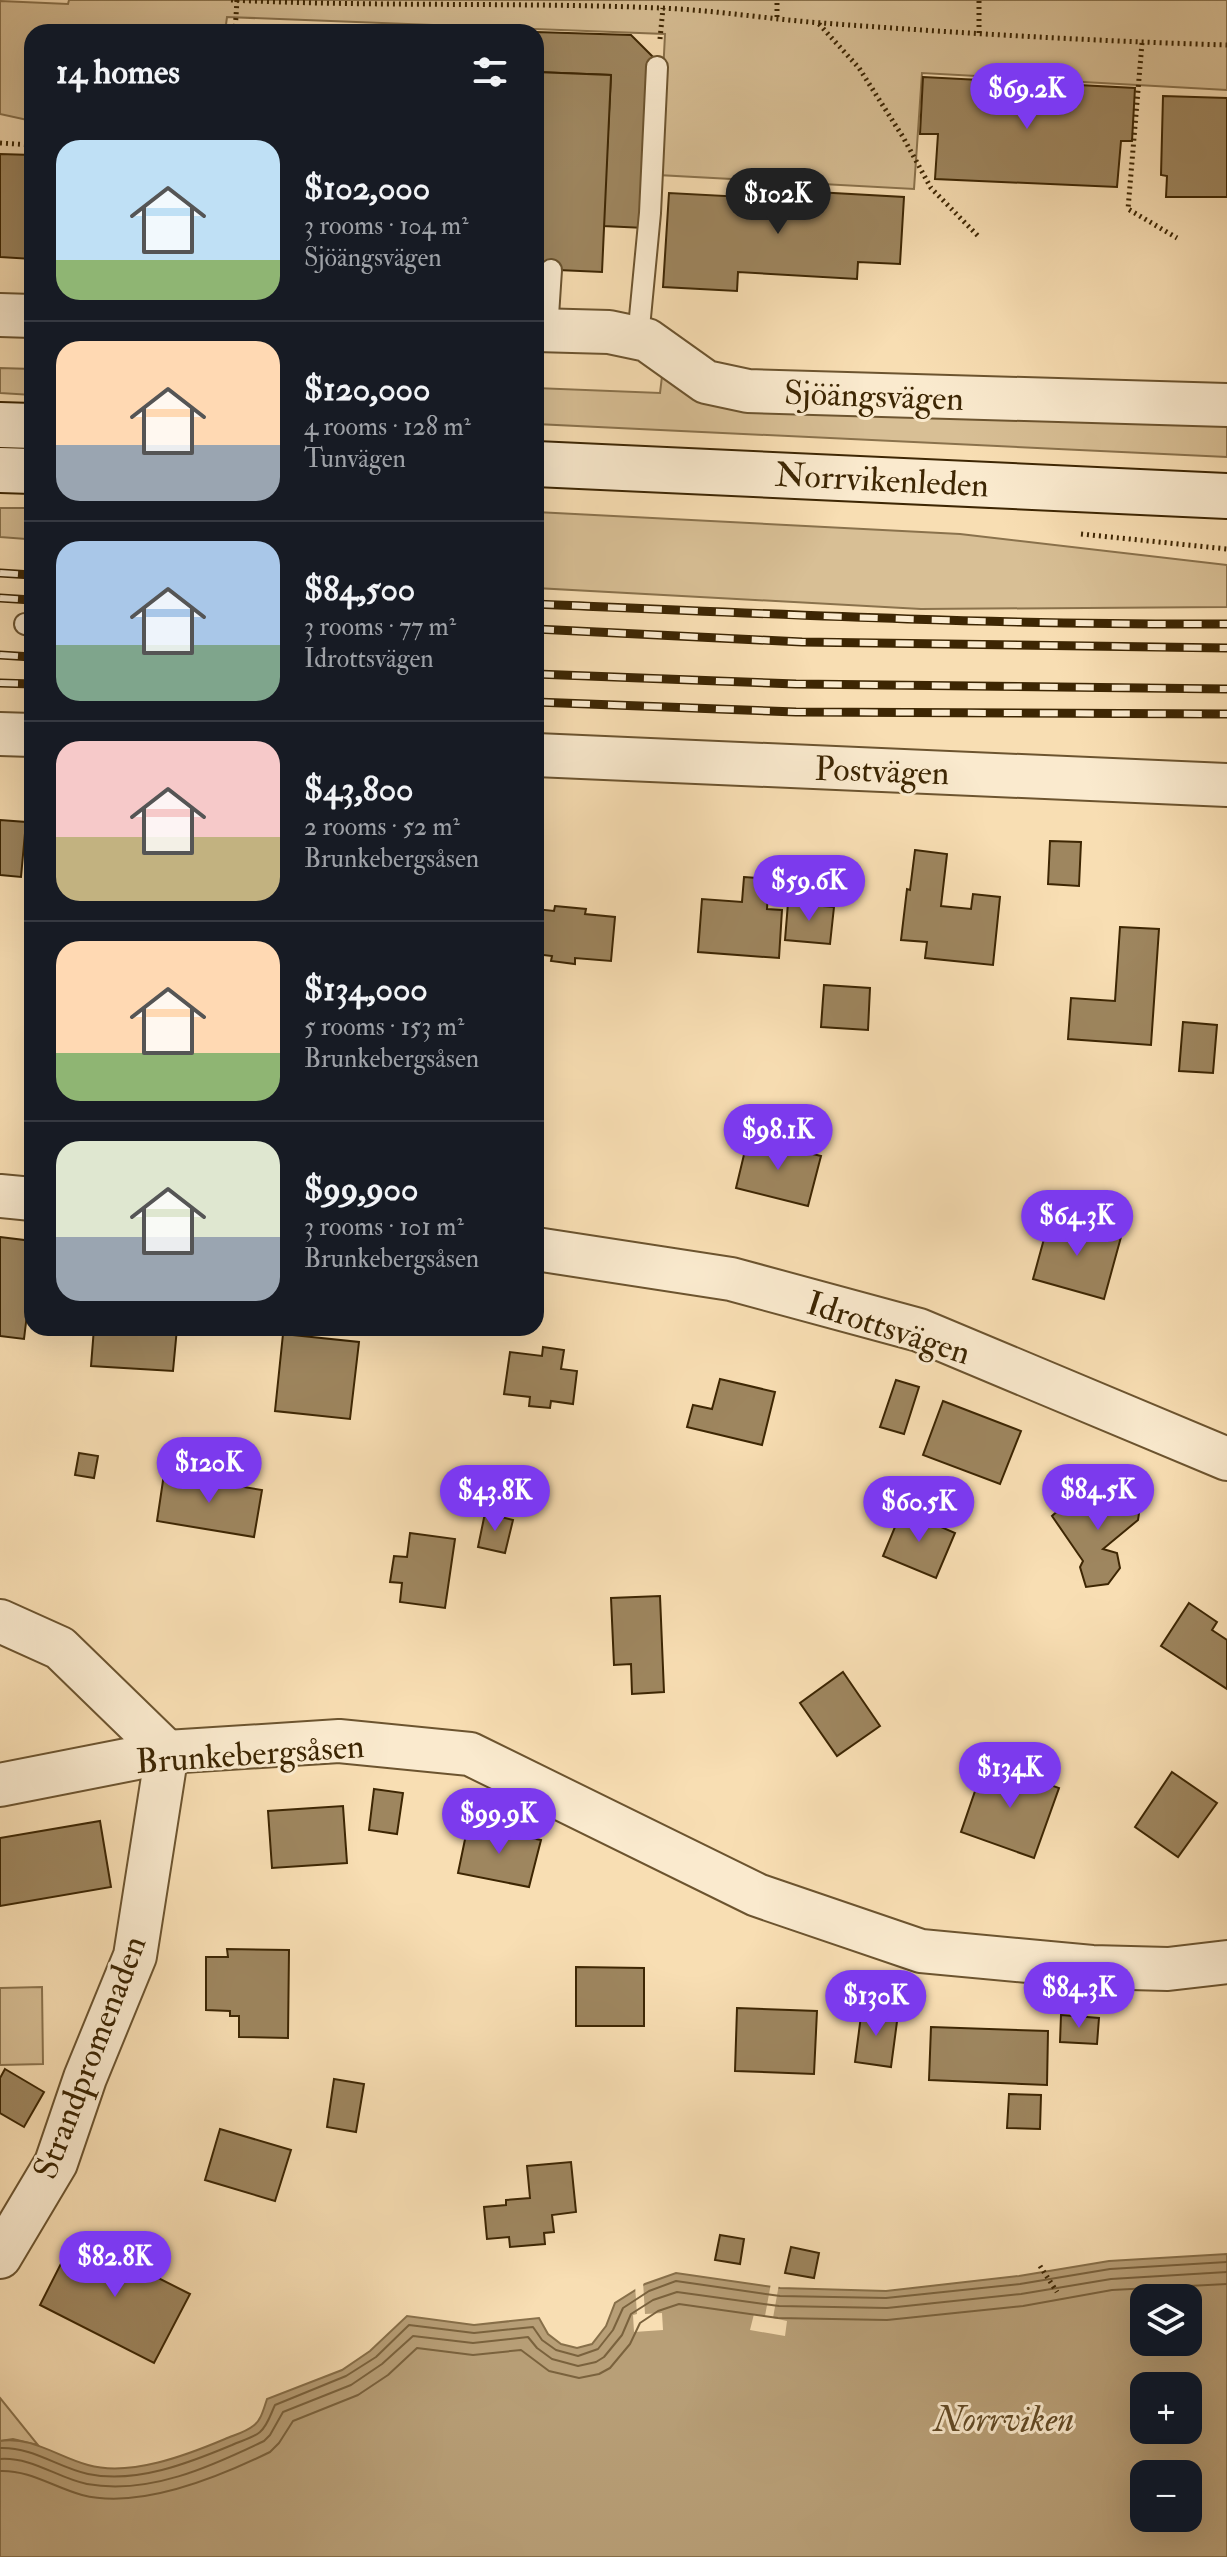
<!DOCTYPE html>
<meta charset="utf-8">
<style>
:root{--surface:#171b24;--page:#20242c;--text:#f1f3f6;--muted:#9ea1a6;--line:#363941;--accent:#7c3aed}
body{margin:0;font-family:"IM FELL Double Pica",serif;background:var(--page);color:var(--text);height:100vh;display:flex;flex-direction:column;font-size:30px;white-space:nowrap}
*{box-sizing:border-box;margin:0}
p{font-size:26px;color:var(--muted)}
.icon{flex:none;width:44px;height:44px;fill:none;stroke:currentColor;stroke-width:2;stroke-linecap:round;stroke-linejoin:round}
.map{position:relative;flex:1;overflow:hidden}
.panel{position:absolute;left:24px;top:24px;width:520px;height:1312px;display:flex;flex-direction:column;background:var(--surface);border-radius:24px;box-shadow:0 8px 32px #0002}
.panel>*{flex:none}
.tools{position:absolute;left:1130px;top:2284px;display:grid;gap:16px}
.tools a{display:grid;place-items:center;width:72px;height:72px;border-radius:16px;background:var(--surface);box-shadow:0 8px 32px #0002;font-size:40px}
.price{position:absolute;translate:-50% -68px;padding:0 18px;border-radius:28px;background:var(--accent);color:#fff;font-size:26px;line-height:52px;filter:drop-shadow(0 2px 4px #0008)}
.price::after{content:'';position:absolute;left:50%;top:48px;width:24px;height:18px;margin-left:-12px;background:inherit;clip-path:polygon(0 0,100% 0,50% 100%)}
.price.on{background:#222;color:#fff}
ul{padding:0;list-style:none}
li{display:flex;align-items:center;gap:24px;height:200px;padding:0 32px}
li+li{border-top:2px solid var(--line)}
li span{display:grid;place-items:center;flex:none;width:224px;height:160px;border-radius:24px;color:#555}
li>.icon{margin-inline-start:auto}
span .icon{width:96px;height:96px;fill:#fffc;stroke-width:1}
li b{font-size:34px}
h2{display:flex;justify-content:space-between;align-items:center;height:96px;padding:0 32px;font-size:34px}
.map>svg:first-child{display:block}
.green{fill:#d8bf95;stroke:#8a724c;stroke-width:2}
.water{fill:#b89f77;stroke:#876f49;stroke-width:2;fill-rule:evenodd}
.pier{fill:#f8deb3}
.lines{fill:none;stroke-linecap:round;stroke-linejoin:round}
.shore{stroke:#7a623d;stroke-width:2}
.building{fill:#9e865f;stroke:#3d2603;stroke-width:2}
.lane-casing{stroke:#6c542f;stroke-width:24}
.street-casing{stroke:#6c542f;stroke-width:46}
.secondary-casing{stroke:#3d2603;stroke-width:48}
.path{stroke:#3d2603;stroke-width:5;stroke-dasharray:2 4;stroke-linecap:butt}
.lane{stroke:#faeace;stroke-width:20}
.street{stroke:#faeace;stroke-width:42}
.secondary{stroke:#faeace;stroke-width:44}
.rail-casing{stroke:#3d2603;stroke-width:9}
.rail{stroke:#faeace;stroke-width:6;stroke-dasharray:18;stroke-linecap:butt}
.labels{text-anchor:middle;stroke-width:6;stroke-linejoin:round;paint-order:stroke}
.street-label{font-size:34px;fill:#3d2603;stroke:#faeace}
.water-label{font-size:36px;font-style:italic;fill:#624a26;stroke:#faeace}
</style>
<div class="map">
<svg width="1227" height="2557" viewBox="0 0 1227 2557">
<rect width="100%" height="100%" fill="#f8deb3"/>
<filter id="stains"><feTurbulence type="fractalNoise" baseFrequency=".0025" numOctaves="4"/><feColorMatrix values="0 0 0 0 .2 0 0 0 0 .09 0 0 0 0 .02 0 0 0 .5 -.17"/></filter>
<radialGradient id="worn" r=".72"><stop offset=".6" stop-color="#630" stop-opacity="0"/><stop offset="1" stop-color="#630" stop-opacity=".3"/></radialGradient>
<!-- green -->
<g class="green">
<path d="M69,0H1227V90L922,73L914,189L658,175L665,34L227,17L225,32H32V121L0,114V1L68,4Z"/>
<path d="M0,368L32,369V395L0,393Z"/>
<path d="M663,368L1227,421V457L536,424V388L660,393Z"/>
<path d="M0,508H32V534L26,539L0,537Z"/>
<path d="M536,512L960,534L1227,565V607L921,609L536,588Z"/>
<path d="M42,1987L43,2064L0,2065V1988Z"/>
<path d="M0,2398L38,2445L13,2439L0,2441Z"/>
</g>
<!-- water -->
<path class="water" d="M1227,2254V2557H0V2441C32,2436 58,2457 88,2465C130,2477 187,2455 225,2439C234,2435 246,2432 253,2426C261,2421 264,2408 267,2399L342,2370L370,2351L407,2316L474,2325L539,2318L548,2334L561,2344L577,2348L592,2344L606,2326L615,2303L645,2284L676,2273L780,2288L886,2291L1019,2276L1109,2261ZM1144,2298H1188V2342H1144ZM1144,2386H1188V2430H1144ZM1144,2474H1188V2518H1144Z"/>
<!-- pier -->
<g class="pier">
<path d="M643,2281L645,2314L662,2313L663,2330L634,2332L633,2315L637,2314L635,2285Z"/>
<path d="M771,2283L779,2284L773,2318L787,2321L785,2336L750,2330L754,2314L765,2316Z"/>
</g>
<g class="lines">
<!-- shore -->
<g class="shore">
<path d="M0,2448C33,2447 57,2467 88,2474C136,2484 189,2463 232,2445C240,2441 253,2438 260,2432C268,2425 271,2413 275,2405L346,2376L376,2357L409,2325L474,2333L533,2327L542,2340L556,2350L578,2356L598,2349L613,2330L623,2308L649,2291L676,2281L780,2296L886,2298L1020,2284L1110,2269L1227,2262"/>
<path d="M0,2459C33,2457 57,2478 87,2484C149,2495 210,2467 264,2441L270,2435L283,2412L351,2385L382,2364L413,2336L473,2343L528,2337L537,2348L552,2359L578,2366L596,2362L604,2357L622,2335L631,2314L653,2300L677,2292L779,2306L887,2308L1021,2294L1111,2279L1227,2272"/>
<path d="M0,2471C30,2470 53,2487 82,2495C140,2510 219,2477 270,2452L279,2443L293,2421L358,2395L388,2375L417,2348L473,2355L521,2350L549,2371L579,2378L599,2374L610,2368L630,2344L640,2323L658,2311L679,2304L778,2318L887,2320L1023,2306L1112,2290L1227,2284"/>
</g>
</g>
<!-- building -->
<g class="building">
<path d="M282,26L428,32H274Z"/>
<path d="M536,32L631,35L653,57L645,228L603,226L611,75L536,72Z"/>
<path d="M536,72L611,75L602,272L536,269Z"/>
<path d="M923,77L1135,88L1132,141H1121L1117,187L935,179L938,134H920Z"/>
<path d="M1163,96L1227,98V197H1166L1167,176L1161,175Z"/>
<path d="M0,154L32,155V259L0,257Z"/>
<path d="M743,188L904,197L900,264L858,262L857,279L738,272L737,291L663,287L669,193L743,197Z"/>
<path d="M0,820L26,822L21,877L0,875Z"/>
<path d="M1050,841L1081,842L1079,886L1048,884Z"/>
<path d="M915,850L947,854L941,906L971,909L973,894L1000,897L993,965L925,958L927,942L901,940L907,889L910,890Z"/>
<path d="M744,877L769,879L767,909L782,910L779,958L698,952L702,899L742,902Z"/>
<path d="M788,903L834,907L830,944L785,940Z"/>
<path d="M555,906L586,909L585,914L615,917L611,961L575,958V964L551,961L552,956L536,954V909L554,911Z"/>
<path d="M1120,927L1159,929L1151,1045L1068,1039L1071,998L1115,1001Z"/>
<path d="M824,985L870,988L868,1030L821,1027Z"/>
<path d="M1183,1022L1217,1025L1213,1073L1179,1071Z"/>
<path d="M748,1138L821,1156L808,1206L736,1188Z"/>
<path d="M1050,1217L1121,1237L1104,1299L1033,1279Z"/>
<path d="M0,1237L32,1241V1273L24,1339L0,1336Z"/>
<path d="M94,1328H177L173,1371L91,1366Z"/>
<path d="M283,1334L359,1342L350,1419L275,1411Z"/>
<path d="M543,1347L564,1350L561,1369L577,1371L573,1404L551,1401L550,1408L529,1406L530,1397L504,1394L510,1352L542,1356Z"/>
<path d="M720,1379L775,1392L762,1445L687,1427L693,1405L712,1409Z"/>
<path d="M896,1380L919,1387L904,1434L880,1427Z"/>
<path d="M943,1401L1021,1431L1000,1484L923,1455Z"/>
<path d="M79,1453L98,1456L94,1478L75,1475Z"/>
<path d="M164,1474L262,1490L254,1537L157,1521Z"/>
<path d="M1114,1488L1127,1489L1137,1501L1140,1507L1138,1520L1103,1549L1117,1553L1120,1568L1108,1584L1086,1587L1080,1567L1083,1561L1052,1516L1069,1501L1081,1508Z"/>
<path d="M902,1510L955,1533L936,1578L883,1556Z"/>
<path d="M485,1513L513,1520L505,1553L478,1547Z"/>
<path d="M410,1533L455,1539L445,1608L400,1602L402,1583L390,1582L394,1556L407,1557Z"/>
<path d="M660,1596L664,1692L632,1694L631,1664L614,1665L611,1598Z"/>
<path d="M1189,1603L1217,1622L1212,1630L1227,1640V1689L1161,1646Z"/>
<path d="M843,1672L880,1726L837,1756L800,1703Z"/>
<path d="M985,1762L1059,1788L1034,1858L961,1832Z"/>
<path d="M1172,1772L1217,1803L1178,1857L1135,1827Z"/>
<path d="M374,1789L403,1793L397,1834L369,1830Z"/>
<path d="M343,1806L347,1863L272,1868L268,1811Z"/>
<path d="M100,1821L111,1887L0,1906V1838Z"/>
<path d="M468,1825L541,1840L529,1887L458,1873Z"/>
<path d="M227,1949L289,1950L288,2038L239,2037V2016H230V2011L206,2010V1957H228Z"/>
<path d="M576,1967L644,1968V2026H576Z"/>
<path d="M737,2008L817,2011L814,2074L735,2071Z"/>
<path d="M862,2008L898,2014L891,2067L855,2062Z"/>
<path d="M1061,2015L1099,2018L1097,2044L1060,2042Z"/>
<path d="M931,2027L1048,2031L1047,2085L929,2080Z"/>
<path d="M5,2069L44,2092L24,2127L0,2113V2078Z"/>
<path d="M334,2079L364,2084L356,2132L327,2127Z"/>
<path d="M1009,2094L1041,2095L1040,2129L1007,2128Z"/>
<path d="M220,2129L291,2150L275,2201L205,2180Z"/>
<path d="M571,2162L576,2212L552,2215L554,2232L544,2233L545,2244L510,2247L509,2237L487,2239L484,2207L506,2205V2200L530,2198L527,2166Z"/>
<path d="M720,2235L744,2239L740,2264L715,2260Z"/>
<path d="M75,2236L190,2294L154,2363L40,2305Z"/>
<path d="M791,2247L819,2253L814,2278L785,2273Z"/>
</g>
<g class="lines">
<!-- lane casing -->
<g class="lane-casing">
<g id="lane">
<path d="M547,331L551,270"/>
<path d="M638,338L650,213L657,67"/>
<path d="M25,624L32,626"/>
</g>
</g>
<!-- street casing -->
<g class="street-casing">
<g id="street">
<path d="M0,315L32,316"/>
<path d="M536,330L609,332L647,340L706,382L748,391L1227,405"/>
<path d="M0,734L32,735"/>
<path d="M536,755L1227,785"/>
<path d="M0,1196L32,1199"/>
<path d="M536,1249L731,1279L919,1330L1227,1459"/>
<path d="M0,1621L60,1648L167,1752L135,1956L85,2078L56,2163L0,2257"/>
<path d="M0,1785L167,1752L339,1741L470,1754L757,1895L921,1951L1092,1967L1168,1969L1227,1962"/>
</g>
</g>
<!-- secondary casing -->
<g class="secondary-casing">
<g id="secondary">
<path d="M0,425L32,426"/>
<path d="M536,464L1227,496"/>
<path d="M0,470L32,471"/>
</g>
</g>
<!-- path -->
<g class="path">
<path d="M231,0C374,7 517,2 660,8C714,10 768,19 822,23C957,33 1092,41 1227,45"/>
<path d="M777,17V0"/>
<path d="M819,24L859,68L903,137L931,188L978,236"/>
<path d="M235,32L237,0"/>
<path d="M979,33V0"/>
<path d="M660,39L663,8"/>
<path d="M1142,43L1128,209L1177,238"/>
<path d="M0,143L32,145"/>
<path d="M1081,534L1227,549"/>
<path d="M1040,2266L1057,2292"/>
</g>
<!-- lane -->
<use href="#lane" class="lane"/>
<!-- street -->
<use href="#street" class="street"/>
<!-- secondary -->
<use href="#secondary" class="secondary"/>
<!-- rail casing -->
<g class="rail-casing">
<g id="rail">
<path d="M0,573L32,575"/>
<path d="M0,598L32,600"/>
<path d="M536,604C766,614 997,625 1227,624"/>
<path d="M536,629L802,642L1227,648"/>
<path d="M0,655L32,657"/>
<path d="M536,674L796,684L1227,689"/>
<path d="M0,683L32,684"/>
<path d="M536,702L796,712L1227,714"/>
</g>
</g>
<!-- rail -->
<use href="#rail" class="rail"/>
</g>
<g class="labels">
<!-- street labels -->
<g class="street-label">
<text transform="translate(874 395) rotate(2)" y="12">Sjöängsvägen</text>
<text transform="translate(882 479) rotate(3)" y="12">Norrvikenleden</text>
<text transform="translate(882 770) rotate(2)" y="12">Postvägen</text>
<text transform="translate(889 1327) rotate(18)" y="12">Idrottsvägen</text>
<text transform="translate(250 1753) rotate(-4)" y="12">Brunkebergsåsen</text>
<text transform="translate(89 2057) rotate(-69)" y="12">Strandpromenaden</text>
</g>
<!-- water labels -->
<g class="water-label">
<text x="1004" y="2431">Norrviken</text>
</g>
</g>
<rect width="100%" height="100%" filter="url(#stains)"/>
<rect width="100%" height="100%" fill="url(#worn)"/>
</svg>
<div class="tools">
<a><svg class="icon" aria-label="layers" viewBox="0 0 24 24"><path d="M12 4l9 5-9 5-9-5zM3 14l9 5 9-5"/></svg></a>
<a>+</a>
<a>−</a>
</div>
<b class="price" style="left:1027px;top:131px">$69.2K</b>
<b class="price on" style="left:778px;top:236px">$102K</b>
<b class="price" style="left:809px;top:923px">$59.6K</b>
<b class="price" style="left:778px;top:1172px">$98.1K</b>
<b class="price" style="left:1077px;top:1258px">$64.3K</b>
<b class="price" style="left:209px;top:1505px">$120K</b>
<b class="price" style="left:1098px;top:1532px">$84.5K</b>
<b class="price" style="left:495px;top:1533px">$43.8K</b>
<b class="price" style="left:919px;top:1544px">$60.5K</b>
<b class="price" style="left:1010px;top:1810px">$134K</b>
<b class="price" style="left:499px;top:1856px">$99.9K</b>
<b class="price" style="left:1079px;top:2030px">$84.3K</b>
<b class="price" style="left:876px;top:2038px">$130K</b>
<b class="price" style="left:115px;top:2299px">$82.8K</b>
<section class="panel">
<h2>14 homes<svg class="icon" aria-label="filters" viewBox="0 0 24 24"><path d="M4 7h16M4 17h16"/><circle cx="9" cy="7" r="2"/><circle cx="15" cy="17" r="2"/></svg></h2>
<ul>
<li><span style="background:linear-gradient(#bfe0f5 75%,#8fb573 0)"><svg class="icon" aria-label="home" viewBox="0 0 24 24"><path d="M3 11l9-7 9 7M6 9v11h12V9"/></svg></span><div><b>$102,000</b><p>3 rooms · 104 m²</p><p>Sjöängsvägen</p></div></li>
<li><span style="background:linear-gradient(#ffd9b3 65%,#9aa5b1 0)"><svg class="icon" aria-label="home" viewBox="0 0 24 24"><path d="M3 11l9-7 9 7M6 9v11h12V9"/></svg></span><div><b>$120,000</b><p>4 rooms · 128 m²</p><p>Tunvägen</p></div></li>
<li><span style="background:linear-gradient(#a9c7e8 65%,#7fa58c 0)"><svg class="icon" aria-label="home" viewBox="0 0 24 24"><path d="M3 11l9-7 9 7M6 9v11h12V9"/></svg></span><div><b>$84,500</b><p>3 rooms · 77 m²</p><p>Idrottsvägen</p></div></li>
<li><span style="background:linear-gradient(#f6c9c9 60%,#c2b280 0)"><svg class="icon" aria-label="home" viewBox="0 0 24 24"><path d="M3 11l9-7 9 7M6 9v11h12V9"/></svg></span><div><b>$43,800</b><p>2 rooms · 52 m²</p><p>Brunkebergsåsen</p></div></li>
<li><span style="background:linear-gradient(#ffd9b3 70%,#8fb573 0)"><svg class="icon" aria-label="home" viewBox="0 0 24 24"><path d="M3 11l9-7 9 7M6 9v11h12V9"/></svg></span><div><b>$134,000</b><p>5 rooms · 153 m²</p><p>Brunkebergsåsen</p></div></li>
<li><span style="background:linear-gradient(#dfe7d0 60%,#9aa5b1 0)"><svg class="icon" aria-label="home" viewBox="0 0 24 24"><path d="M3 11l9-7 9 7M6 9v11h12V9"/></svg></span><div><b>$99,900</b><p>3 rooms · 101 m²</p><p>Brunkebergsåsen</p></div></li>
</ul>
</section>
</div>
